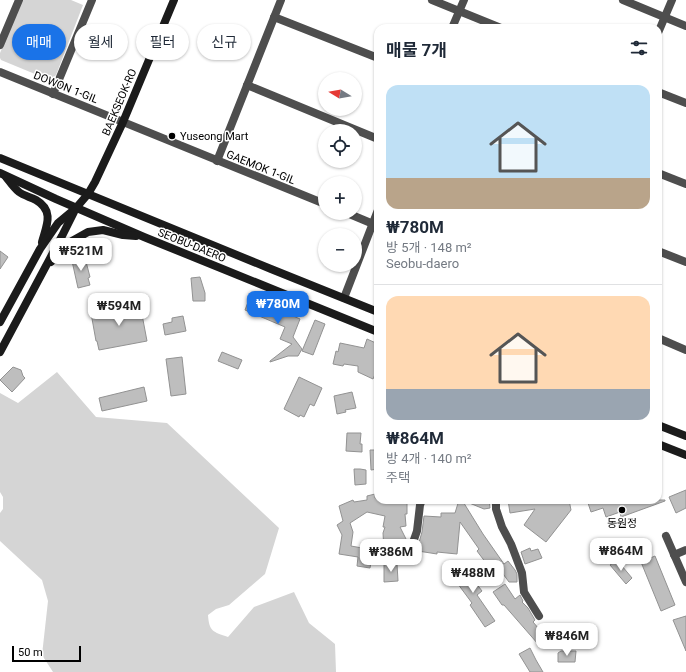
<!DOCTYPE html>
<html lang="ko">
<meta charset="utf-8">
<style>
:root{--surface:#fff;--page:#f2f2f3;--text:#1f2937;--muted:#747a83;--line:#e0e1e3;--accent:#1a73e8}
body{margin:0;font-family:Roboto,"Noto Sans KR",sans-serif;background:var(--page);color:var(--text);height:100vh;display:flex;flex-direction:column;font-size:15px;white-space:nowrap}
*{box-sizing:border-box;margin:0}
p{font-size:13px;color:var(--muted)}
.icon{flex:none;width:22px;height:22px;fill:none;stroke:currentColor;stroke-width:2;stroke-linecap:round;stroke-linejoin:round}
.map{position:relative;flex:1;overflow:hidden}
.sheet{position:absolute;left:374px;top:24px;width:288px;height:480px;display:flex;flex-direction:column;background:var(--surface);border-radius:12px;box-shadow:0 1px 3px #0004}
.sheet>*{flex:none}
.guide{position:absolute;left:12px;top:24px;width:302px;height:36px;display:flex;gap:8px}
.needle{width:26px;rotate:281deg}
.tools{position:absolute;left:318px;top:72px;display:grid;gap:8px}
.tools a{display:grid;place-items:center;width:44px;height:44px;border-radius:50%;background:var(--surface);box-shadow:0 1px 3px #0004;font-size:20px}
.scale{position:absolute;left:12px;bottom:10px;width:69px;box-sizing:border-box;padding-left:4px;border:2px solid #000;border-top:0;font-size:11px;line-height:14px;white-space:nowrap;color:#000;-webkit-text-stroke:3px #fff;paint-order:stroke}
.price{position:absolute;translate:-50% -34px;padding:0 9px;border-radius:8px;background:#fff;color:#222;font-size:13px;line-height:26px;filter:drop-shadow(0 1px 2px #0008)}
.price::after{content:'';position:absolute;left:50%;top:24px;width:12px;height:9px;margin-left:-6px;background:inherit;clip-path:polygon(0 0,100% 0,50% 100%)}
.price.active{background:var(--accent);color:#fff}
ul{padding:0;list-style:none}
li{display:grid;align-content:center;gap:8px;height:212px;padding:0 12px}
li+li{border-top:1px solid var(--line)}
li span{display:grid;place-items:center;height:124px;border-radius:12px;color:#555}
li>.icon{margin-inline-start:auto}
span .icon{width:72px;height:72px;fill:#fffc;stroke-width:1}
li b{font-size:17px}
h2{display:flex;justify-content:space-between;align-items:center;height:48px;padding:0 12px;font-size:17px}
.pill{padding:0 14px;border-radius:18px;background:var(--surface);box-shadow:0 1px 3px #0004;font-size:14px;line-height:36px}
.pill.active{background:var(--accent);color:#fff}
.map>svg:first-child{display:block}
.green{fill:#d5d5d5}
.building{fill:#bebebe;stroke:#929292}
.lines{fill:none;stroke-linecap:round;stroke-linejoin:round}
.street{stroke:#4e4e4e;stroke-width:8}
.secondary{stroke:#1b1b1b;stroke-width:8}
.poi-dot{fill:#000;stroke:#fff;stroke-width:1.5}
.labels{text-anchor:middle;stroke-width:3;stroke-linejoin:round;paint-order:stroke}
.street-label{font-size:11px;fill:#000;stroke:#fff}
.poi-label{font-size:11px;fill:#000;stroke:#fff;text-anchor:start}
</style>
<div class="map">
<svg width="686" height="672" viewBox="0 0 686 672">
<rect width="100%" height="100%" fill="#fff"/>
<!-- green -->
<g class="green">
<path d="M22,0H71L83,5L56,75L52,79H47L1,60L0,58V53Z"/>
<path d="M57,372L96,417L167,423L279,528L265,574L229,605L216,609L208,615C209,631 213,632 228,637L254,607L294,592L309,623L335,644L336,672H53L42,655L48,601L42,580L0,541V513L3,509V497L0,492V393L18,403Z"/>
</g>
<!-- building -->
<g class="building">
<path d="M0,251L8,257L0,269Z"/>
<path d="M84,254L90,277L88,278L90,285L78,288L72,261Z"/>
<path d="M200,277L205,293V301H193L191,278Z"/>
<path d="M250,297L300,319L293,337L302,349L298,356H288L270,362V361L292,344L280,339L285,327L245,310Z"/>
<path d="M140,304L147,341L99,350L97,341H96L91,313Z"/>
<path d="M183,316L186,331L165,335L163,324L172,322V318Z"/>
<path d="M315,320L325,324L313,355L302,351Z"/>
<path d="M367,339L378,344V367L373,379L358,372V366L344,364L343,366L333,364L336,351L338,352L340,343L364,348Z"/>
<path d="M222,352L242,360L238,369L218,361Z"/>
<path d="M182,357L186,394L171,396L166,359Z"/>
<path d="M13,367L21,370L23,376L25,378L12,392L0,380Z"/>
<path d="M299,377L322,388L314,406L310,404L304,417L300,415L299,417L284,409Z"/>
<path d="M144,387L147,401L102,411L99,398Z"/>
<path d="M352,392L356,408L345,410L346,412L337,414L334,396Z"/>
<path d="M347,433H361L360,444H362V452L346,451Z"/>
<path d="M370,450H378V469L371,470Z"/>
<path d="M354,469H360L366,470V484L355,485Z"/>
<path d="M686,490V508L676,513L669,497Z"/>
<path d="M375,494V498H378V500H387L395,502V500H407V514H405L406,526L400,527L406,539V545L390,555L387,551L384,550L383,533L385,527H383L385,516L367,512L350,523L353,532L351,546L373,550L370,568L357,566L358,557L339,554L342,535L337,525L343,521L339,506L353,500L354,502L367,500V496Z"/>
<path d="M459,500H462L483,534L504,564L508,561L515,570L517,574V582H509L495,563L489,567L477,551L479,549L460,522L457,554L437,552V554L418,551V546L422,532L424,516L441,517V513H455Z"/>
<path d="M462,500H489L490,508L484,509Z"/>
<path d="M508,500H569L571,510L546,542L524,525L535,509L510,513Z"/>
<path d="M587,500H665V501L621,517L620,512L606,517L603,508L591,512Z"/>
<path d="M530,548L531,551L538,549L542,558L525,564L521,552Z"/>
<path d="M655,556L675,605L661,611L641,562Z"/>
<path d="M617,560L632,578L626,584L610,565Z"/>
<path d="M384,564H397L398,581L384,582Z"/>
<path d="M469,564L474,571L469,574L482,591L477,595L495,621L485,627L470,605L472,603L452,576Z"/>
<path d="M505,584L515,599L520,595L523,601L522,602L528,608L535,620L533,622L546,637L538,644L504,605H502L493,592Z"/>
<path d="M686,616V651L673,620Z"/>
<path d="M530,648L536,660L543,672H530L519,654Z"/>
<path d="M561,651H576L575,662H558V653Z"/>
</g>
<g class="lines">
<!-- street -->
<g class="street">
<path d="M432,0L501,28"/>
<path d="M623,0L686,26"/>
<path d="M274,17L378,58"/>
<path d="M452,28L464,0"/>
<path d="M658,33L672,0"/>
<path d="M0,45L19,0"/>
<path d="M0,72L325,204"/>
<path d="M247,85L378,139"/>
<path d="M658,92L686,103"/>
<path d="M53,94L92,0"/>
<path d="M217,161L281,0"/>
<path d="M658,173L686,184"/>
<path d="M347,213L378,226"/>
<path d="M658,251L686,262"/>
<path d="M344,298L378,210"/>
<path d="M658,338L686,350"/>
<path d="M496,500V509L502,527L511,544L522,573L524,592L539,616"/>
<path d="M666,536L686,582"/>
<path d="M410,551L417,531L420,505L422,500"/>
<path d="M674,555L686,550"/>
</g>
<!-- secondary -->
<g class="secondary">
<path d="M0,158L271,269L378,312"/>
<path d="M0,173L56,199L144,237L378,332"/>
<path d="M6,177C10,182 14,188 19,192C24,196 31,197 36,200C55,211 46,227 42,242"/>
<path d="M51,262L72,241L88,232L103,230L123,235L136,236"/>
<path d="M0,322L40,249L58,223L76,208L88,194L95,182L123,122L174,0"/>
<path d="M0,352L62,236L74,212"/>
<path d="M658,425L686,436"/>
<path d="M658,444L686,455"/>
</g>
</g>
<!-- markers -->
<g class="poi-dot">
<circle cx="172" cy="136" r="4"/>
<circle cx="622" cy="510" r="4"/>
</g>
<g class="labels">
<!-- street labels -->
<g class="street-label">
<text transform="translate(66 87) rotate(22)" y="4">DOWON 1-GIL</text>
<text transform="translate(119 102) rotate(-67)" y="4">BAEKSEOK-RO</text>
<text transform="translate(261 167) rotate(22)" y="4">GAEMOK 1-GIL</text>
<text transform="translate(192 245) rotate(22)" y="4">SEOBU-DAERO</text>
</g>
<!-- poi labels -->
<g class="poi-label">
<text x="180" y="140">Yuseong Mart</text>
<text x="622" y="527" text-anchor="middle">동원정</text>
</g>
</g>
</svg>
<div class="tools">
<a><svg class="needle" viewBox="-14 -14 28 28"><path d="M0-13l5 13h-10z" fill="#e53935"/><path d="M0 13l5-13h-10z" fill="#747a83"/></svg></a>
<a><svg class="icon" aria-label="locate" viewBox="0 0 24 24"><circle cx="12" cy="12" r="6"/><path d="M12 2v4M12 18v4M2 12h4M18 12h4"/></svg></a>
<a>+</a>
<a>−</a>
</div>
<div class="scale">50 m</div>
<b class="price" style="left:81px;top:272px">₩521M</b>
<b class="price active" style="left:278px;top:325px">₩780M</b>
<b class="price" style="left:119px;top:327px">₩594M</b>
<b class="price" style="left:621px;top:572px">₩864M</b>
<b class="price" style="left:391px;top:573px">₩386M</b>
<b class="price" style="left:473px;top:594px">₩488M</b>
<b class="price" style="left:567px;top:657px">₩846M</b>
<div class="guide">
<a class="pill active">매매</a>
<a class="pill">월세</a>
<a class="pill">필터</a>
<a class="pill">신규</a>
</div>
<section class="sheet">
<h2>매물 7개<svg class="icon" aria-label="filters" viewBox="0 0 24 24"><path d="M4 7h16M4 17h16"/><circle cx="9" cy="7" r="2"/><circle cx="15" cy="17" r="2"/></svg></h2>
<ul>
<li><span style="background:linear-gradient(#bfe0f5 75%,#b9a48a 0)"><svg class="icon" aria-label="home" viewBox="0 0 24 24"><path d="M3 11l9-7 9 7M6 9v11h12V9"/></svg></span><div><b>₩780M</b><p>방 5개 · 148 m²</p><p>Seobu-daero</p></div></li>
<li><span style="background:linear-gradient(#ffd9b3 75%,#9aa5b1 0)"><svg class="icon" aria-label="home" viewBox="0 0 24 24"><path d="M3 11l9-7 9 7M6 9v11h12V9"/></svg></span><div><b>₩864M</b><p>방 4개 · 140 m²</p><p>주택</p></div></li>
</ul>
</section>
</div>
